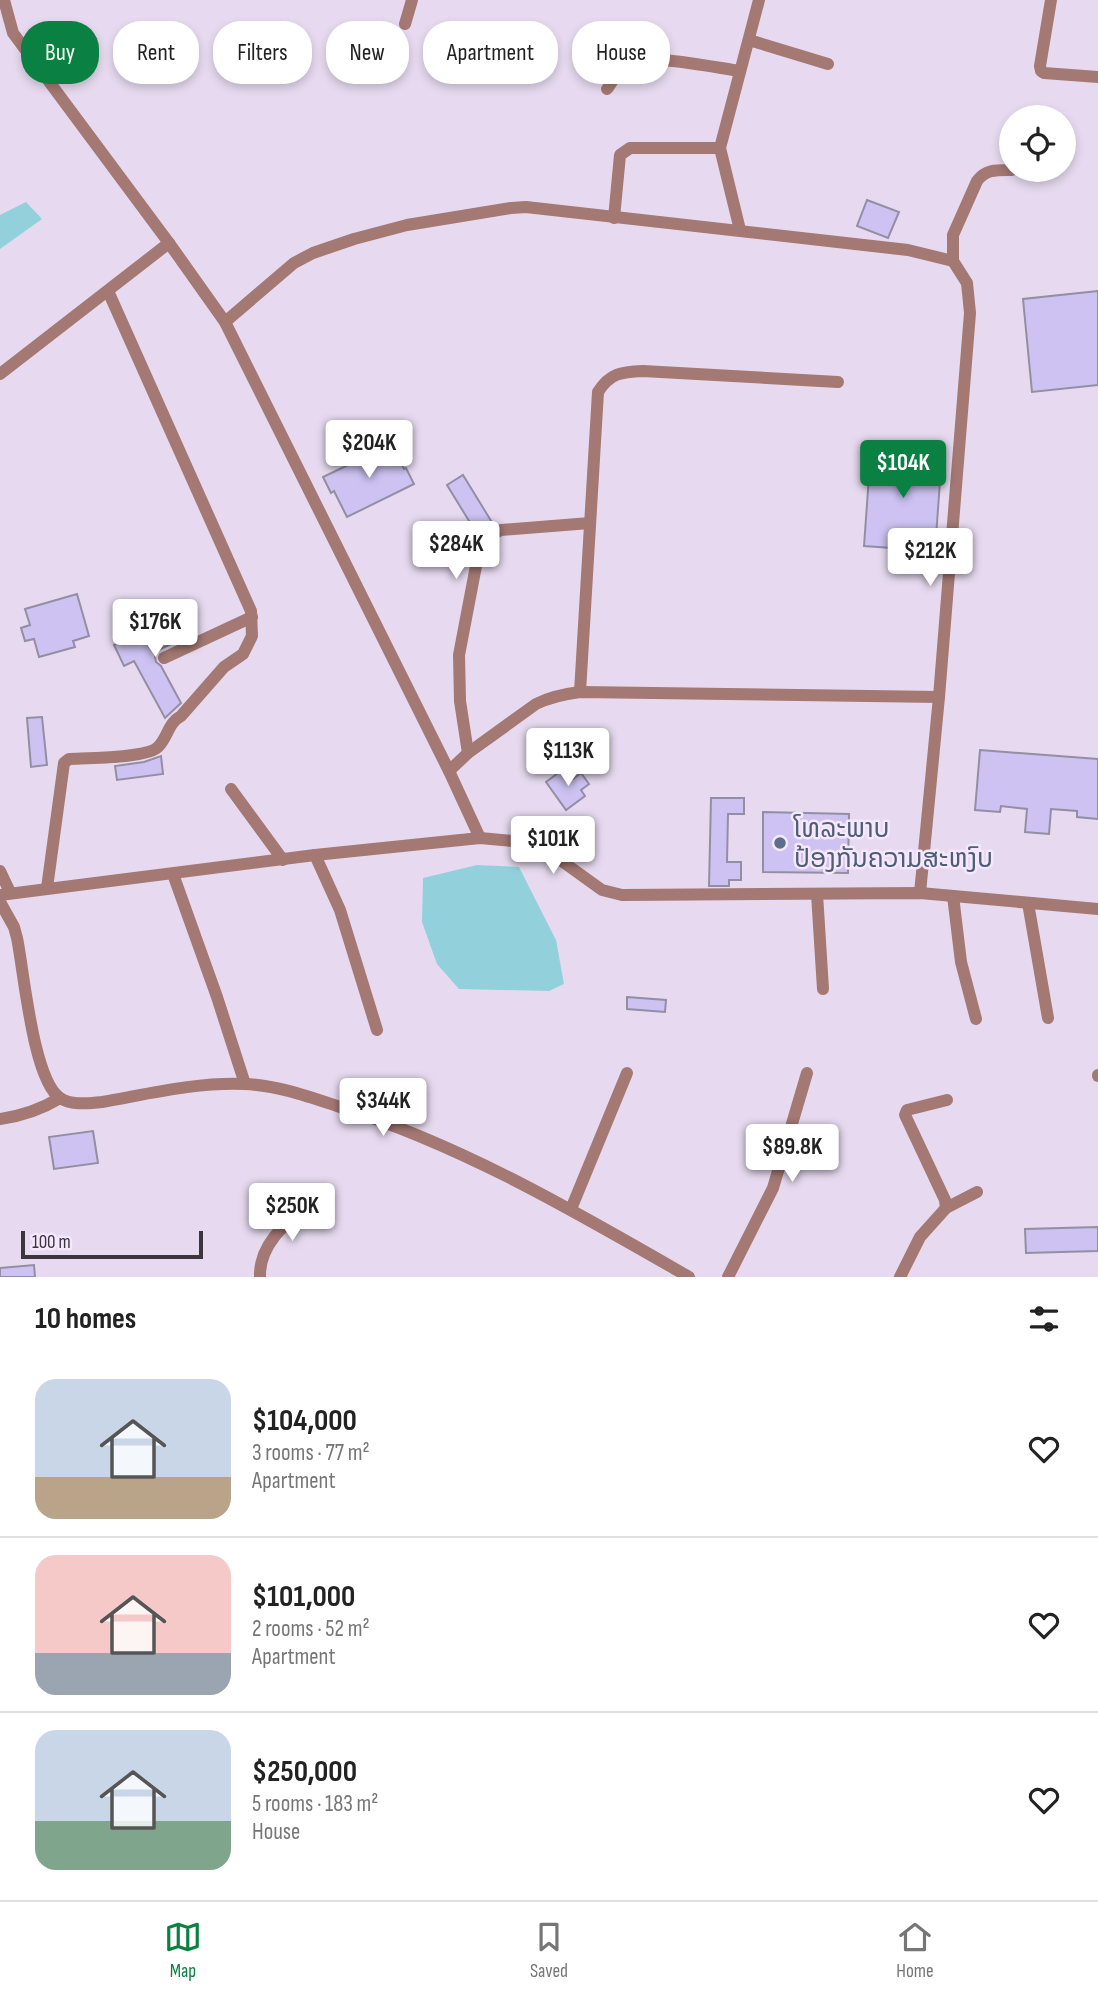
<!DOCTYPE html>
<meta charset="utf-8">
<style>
:root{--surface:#fff;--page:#f6f6f6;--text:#222;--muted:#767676;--line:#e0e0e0;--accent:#0b8043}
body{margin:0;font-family:"Sofia Sans Condensed","Noto Sans Lao",sans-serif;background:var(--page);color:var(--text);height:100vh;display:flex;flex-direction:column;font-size:26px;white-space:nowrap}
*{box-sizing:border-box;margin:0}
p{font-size:23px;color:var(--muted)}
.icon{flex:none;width:38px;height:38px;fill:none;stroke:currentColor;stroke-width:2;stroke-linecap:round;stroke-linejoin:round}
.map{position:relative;height:1277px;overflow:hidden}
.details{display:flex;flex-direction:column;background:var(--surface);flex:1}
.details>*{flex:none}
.top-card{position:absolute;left:21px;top:21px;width:700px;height:63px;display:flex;gap:14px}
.controls{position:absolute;left:999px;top:105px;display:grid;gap:14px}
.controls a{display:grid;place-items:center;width:77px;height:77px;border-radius:50%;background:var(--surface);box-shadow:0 4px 10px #0003;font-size:35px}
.scale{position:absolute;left:21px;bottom:18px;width:182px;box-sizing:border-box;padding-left:7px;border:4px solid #3b353e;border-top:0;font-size:19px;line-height:24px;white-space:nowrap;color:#3b353e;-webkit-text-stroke:5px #f5e7fd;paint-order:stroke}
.price{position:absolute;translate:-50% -60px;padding:0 16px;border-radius:7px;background:#fff;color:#222;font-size:23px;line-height:46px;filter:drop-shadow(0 2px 4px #0008)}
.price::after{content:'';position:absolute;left:50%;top:42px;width:21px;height:16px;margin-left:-10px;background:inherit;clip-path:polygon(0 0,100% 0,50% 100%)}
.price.active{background:var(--accent);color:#fff}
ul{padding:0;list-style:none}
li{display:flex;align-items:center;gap:21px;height:175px;padding:0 35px}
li+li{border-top:2px solid var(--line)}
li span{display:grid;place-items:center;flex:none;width:196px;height:140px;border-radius:21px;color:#555}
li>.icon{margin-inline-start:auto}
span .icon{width:84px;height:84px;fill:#fffc;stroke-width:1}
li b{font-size:30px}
h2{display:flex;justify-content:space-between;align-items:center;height:84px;padding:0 35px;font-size:30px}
.tag{padding:0 24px;border-radius:28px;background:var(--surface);box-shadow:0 4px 10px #0003;font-size:24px;line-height:63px}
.tag.active{background:var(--accent);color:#fff}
.dock{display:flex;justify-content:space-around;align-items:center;height:98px;border-top:2px solid var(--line);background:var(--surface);font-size:19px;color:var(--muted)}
.dock a{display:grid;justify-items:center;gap:4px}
.dock .active{color:var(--accent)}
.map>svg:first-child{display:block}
.water{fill:#92d1db}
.building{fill:#cdc2f1;stroke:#938ea4;stroke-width:2}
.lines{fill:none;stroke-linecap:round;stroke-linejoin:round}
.minor{stroke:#a47873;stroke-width:12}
.service-dot{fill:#5c6f8a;stroke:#f5e7fd;stroke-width:2.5}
.labels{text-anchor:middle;stroke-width:5;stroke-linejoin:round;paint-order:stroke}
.service-label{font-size:26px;fill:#4e5e75;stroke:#f5e7fd;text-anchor:start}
</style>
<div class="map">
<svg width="1098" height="1277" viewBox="0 0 1098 1277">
<rect width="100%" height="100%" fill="#e7daf0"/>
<!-- water -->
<g class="water">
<path d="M26,202L42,219L0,249V215Z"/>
<path d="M477,865L519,867L556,940L564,984L549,991L459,989L437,964L422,922L423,878Z"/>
</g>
<!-- building -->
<g class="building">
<path d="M867,200L899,212L888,238L857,226Z"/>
<path d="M1098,291V385L1032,392L1023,299Z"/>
<path d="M392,444L404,469L406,468L414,484L347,517L334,491L331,493L323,477Z"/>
<path d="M871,448L942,453L935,551L864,546Z"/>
<path d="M463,475L493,524L482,529L477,534L447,485Z"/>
<path d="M77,594L89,636L73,641L75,647L39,657L34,639L25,641L21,628L30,625L25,609Z"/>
<path d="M181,614L190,635L154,652L156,662L161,666L181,703L165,718L134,661L124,666L114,645Z"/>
<path d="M42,717L47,765L31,767L27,718Z"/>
<path d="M980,750L1098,759V819L1077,817V811L1051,809L1049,834L1025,832L1027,809L1001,806L1000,812L975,810Z"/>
<path d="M161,756L163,774L117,780L115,766L144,762Z"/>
<path d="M565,768L573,779L581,773L589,784L581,790L585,796L566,810L546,782Z"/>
<path d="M711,798H744V814H728L727,862H741V880H729V886H709Z"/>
<path d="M763,812L849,814L848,873L763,872Z"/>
<path d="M627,997L666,1000L665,1012L627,1009Z"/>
<path d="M93,1131L98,1163L54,1169L49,1137Z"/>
<path d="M1098,1227V1251L1026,1253L1025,1229Z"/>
<path d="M34,1265L35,1277H0V1268Z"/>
</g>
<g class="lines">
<!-- minor -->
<g class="minor">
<path d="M4,0L13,33L169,243L225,322L449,771L480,838"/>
<path d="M1051,0L1040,66L1041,71L1044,73L1098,77"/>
<path d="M405,24L412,0"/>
<path d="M749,40L828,64"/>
<path d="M607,89C613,81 619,69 627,64C644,52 717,68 740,71"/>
<path d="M614,218L620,155L630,148H720"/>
<path d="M740,230L720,148L759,0"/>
<path d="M953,261V235L977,181C986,169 997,170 1012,170"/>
<path d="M225,322L294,263L313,253L354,239L407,225L511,208L526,207L908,250L953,261L967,283L970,313L939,697L920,893"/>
<path d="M0,374L169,243"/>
<path d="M164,658L252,617"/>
<path d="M580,692L598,392C610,373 621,372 643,371L838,382"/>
<path d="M468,753L460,701L459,655L480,545L486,537L501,530L590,523"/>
<path d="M449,771L468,753L536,704C550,697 564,694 580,692L939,697"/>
<path d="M231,789L283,860"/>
<path d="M315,855L340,910L377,1030"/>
<path d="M0,871L10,892"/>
<path d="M173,874L217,997L245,1084"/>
<path d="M47,888L64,763L69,759C87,758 148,758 158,747C168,737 168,723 181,716L224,667L243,654L252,636L251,611L108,291"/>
<path d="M817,894L823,989"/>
<path d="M0,895L315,855L480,838L523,842L545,849L602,890L622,895L920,893L1098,909"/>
<path d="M953,896L961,962L976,1019"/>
<path d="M0,902L14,927L17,938C24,972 33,1080 60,1098C72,1106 89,1103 102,1102C148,1094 197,1082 244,1084C276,1085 307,1096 337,1106C462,1145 576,1212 689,1277"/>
<path d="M1028,903L1048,1018"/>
<path d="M1098,1076V1075"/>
<path d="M0,1119C22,1116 40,1110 60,1098"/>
<path d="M946,1208L945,1200L905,1115L907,1110L947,1100"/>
<path d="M571,1209L627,1073"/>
<path d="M260,1277C259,1244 286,1223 309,1204"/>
<path d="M728,1277L773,1188L807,1073"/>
<path d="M900,1277L920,1237L946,1208L977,1192"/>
</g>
</g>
<!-- markers -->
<circle class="service-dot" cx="780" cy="843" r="7"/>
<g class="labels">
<!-- service labels -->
<g class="service-label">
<text x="794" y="837">ໂທລະພາບ<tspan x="794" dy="30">ປ້ອງກັນຄວາມສະຫງົບ</tspan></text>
</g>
</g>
</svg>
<div class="controls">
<a><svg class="icon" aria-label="locate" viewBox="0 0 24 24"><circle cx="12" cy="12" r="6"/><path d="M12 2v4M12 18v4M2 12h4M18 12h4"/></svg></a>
</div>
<div class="scale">100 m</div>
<b class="price" style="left:369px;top:480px">$204K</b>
<b class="price active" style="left:903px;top:500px">$104K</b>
<b class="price" style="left:456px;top:581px">$284K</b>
<b class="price" style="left:930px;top:588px">$212K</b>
<b class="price" style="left:155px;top:659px">$176K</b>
<b class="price" style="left:568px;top:788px">$113K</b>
<b class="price" style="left:553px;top:876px">$101K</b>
<b class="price" style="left:383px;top:1138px">$344K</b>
<b class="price" style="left:792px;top:1184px">$89.8K</b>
<b class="price" style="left:292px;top:1243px">$250K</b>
<div class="top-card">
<a class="tag active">Buy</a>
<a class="tag">Rent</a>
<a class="tag">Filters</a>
<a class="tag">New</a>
<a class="tag">Apartment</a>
<a class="tag">House</a>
</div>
</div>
<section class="details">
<h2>10 homes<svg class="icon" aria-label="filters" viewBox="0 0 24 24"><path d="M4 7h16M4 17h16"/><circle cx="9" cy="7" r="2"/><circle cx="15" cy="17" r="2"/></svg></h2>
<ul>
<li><span style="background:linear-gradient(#c9d6e8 70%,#b9a48a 0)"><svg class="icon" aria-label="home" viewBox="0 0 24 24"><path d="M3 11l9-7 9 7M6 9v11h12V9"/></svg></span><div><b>$104,000</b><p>3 rooms · 77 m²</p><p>Apartment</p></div><svg class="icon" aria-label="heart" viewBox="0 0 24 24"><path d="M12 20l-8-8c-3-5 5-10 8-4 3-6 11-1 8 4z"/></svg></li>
<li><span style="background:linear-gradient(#f6c9c9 70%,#9aa5b1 0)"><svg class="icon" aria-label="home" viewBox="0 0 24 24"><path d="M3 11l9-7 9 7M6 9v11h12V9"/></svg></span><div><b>$101,000</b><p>2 rooms · 52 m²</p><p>Apartment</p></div><svg class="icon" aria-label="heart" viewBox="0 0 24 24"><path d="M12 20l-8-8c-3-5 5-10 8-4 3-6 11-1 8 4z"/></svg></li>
<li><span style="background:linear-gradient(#c9d6e8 65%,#7fa58c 0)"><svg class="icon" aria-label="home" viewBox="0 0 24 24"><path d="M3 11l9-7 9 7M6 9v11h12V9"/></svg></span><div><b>$250,000</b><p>5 rooms · 183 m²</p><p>House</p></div><svg class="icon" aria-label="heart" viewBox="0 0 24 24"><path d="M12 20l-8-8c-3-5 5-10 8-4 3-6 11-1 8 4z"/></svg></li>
</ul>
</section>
<nav class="dock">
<a class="active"><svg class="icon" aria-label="map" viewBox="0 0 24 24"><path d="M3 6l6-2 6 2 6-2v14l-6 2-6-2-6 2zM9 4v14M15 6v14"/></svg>Map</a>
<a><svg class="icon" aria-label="saved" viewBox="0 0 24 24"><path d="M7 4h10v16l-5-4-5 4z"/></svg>Saved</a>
<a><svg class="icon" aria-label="home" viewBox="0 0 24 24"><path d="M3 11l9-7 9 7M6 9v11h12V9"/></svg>Home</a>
</nav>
